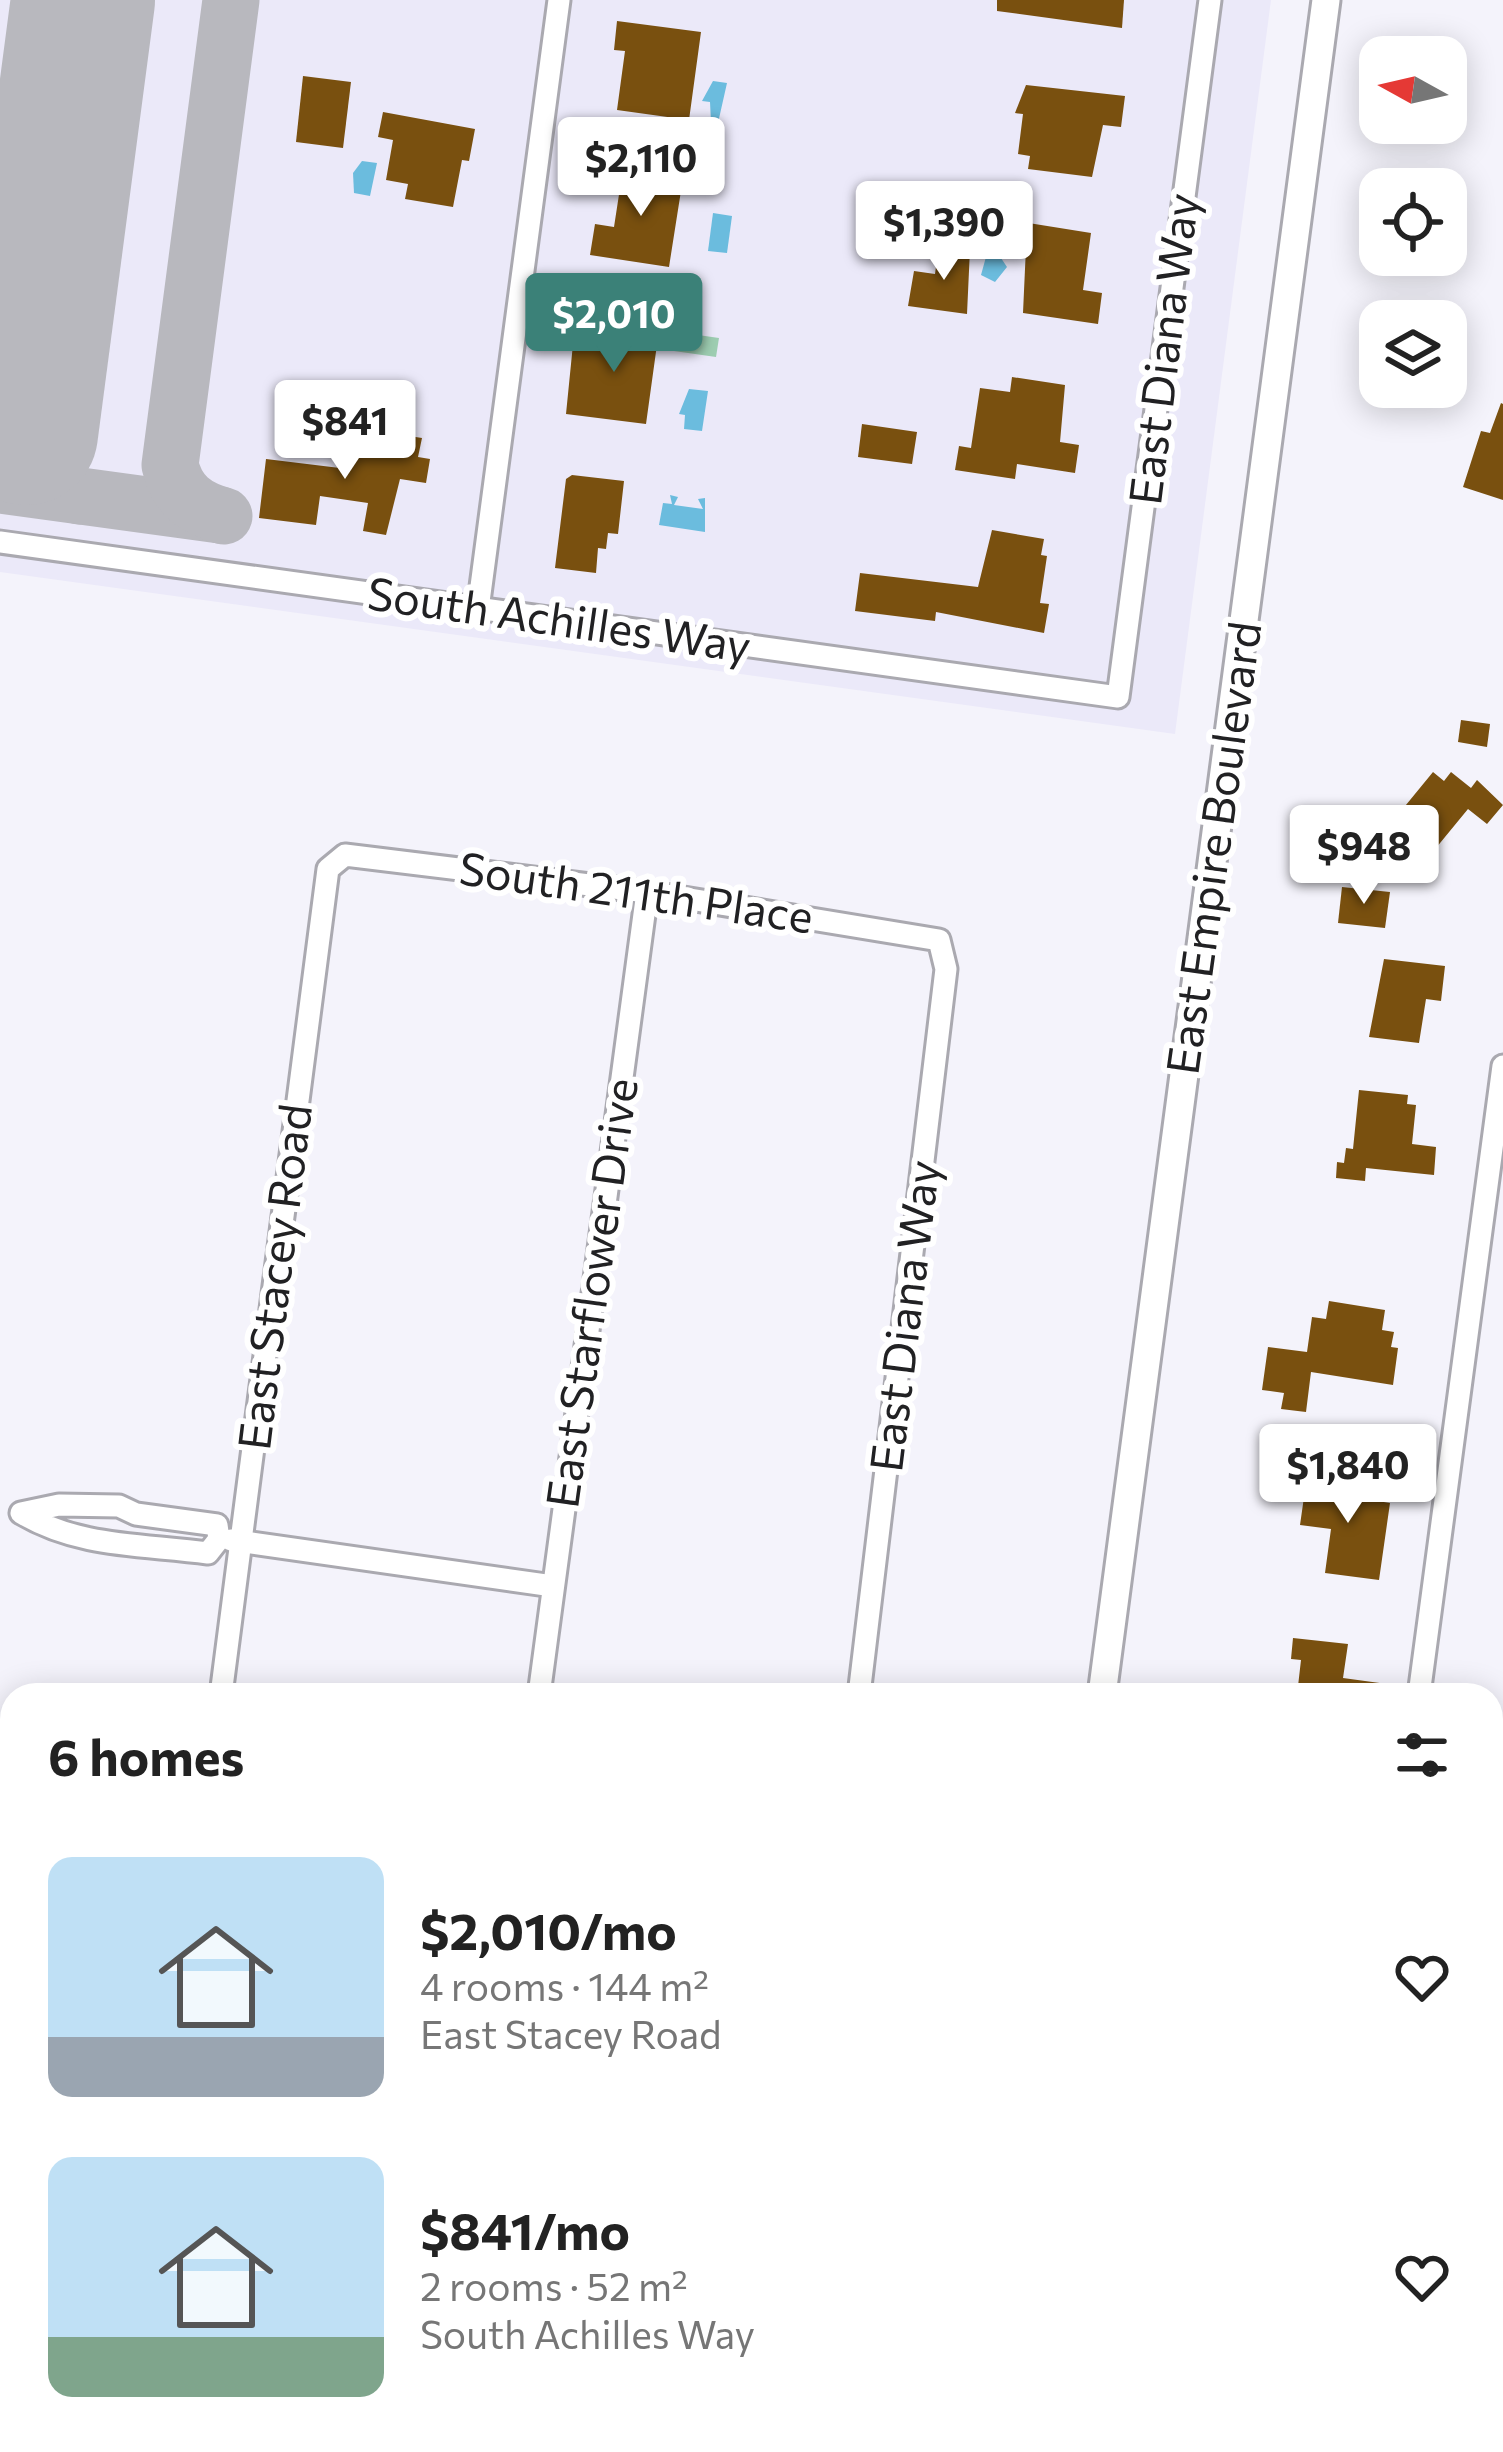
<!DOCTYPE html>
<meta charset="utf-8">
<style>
:root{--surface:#fff;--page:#f2f2f2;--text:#222;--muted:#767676;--accent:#3b8178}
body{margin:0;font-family:Commissioner,sans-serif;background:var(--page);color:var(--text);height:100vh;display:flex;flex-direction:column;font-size:45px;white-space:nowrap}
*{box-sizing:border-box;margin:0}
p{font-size:39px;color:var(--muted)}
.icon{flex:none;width:66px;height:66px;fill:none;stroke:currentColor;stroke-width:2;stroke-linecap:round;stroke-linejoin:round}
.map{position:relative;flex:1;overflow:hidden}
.drawer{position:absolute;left:0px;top:1683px;width:1503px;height:771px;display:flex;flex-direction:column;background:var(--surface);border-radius:36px 36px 0 0;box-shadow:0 6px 30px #0003}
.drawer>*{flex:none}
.needle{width:78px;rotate:278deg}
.tools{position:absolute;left:1359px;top:36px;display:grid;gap:24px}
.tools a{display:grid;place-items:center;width:108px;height:108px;border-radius:24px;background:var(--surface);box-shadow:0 6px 30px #0003;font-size:60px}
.price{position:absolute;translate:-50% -102px;padding:0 27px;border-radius:12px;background:#fff;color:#222;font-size:39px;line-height:78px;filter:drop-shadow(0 3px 6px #0008)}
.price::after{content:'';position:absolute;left:50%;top:72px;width:36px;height:27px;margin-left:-18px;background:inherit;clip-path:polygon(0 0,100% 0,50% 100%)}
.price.selected{background:var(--accent);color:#fff}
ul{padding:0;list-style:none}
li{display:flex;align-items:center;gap:36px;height:300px;padding:0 48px}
li span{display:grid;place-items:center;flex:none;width:336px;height:240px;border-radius:24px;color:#555}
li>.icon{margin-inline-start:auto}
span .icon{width:144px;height:144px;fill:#fffc;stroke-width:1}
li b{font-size:51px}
h2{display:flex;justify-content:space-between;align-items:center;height:144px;padding:0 48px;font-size:51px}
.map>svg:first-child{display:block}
.built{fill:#ebe9f9}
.green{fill:#9dcdb1}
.water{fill:#6bbcde}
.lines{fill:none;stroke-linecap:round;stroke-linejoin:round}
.stream{stroke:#6bbcde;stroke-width:6}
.taxiway{stroke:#b8b8be;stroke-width:57}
.runway{stroke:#b8b8be;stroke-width:144}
.building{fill:#79500f}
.service-casing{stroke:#aaa9b0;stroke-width:16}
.minor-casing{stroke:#aaa9b0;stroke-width:27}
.tertiary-casing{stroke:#aaa9b0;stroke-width:33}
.service{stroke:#fff;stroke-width:10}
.minor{stroke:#fff;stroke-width:21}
.tertiary{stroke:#fff;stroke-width:27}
.labels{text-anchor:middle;stroke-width:12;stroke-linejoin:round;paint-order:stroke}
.street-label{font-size:45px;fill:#212123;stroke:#fff}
</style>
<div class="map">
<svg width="1503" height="2452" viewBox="0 0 1503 2452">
<rect width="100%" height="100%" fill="#f4f3fb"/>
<!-- built -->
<path class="built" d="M0,0H1271L1175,734L0,572Z"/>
<!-- green -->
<path class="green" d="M677,332L719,338L716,357L674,351Z"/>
<!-- water -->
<g class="water">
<path d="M713,81L727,83L718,123L711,122L710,102L702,101Z"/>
<path d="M362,161L377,163L370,196L354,193L353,173Z"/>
<path d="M713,213L732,216L727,253L708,251Z"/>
<path d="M996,243L1006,246L1001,258L1007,267L995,282L981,275L989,246Z"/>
<path d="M689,389L708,391L702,431L684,429L685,415L679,414Z"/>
<path d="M670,495L678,497L674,505L703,509L698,499L705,498V532L659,525L663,503L672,504Z"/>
</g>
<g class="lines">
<!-- stream -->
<g class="stream">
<path d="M1491,2056L1503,2057"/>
<path d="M1117,2452L1119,2442"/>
</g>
<!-- taxiway -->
<g class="taxiway">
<path d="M26,433C26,468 48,485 79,496"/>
<path d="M0,485L220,515"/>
<path d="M224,516C195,508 177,495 170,465L231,0"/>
</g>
<!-- runway -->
<path class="runway" d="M26,433L83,0"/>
</g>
<!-- building -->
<g class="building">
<path d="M997,0H1124L1122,28L997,11Z"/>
<path d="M617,21L701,32L689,120L617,110L625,51L614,50Z"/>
<path d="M303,76L351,82L343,148L296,142Z"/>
<path d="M1026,85L1125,96L1121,127L1103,125L1092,177L1028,169L1030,156L1018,154L1023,114L1015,113Z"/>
<path d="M383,112L475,129L469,161L462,160L453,207L405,199L408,184L386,180L393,140L378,137Z"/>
<path d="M616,168L683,178L669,267L590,255L595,224L614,227L620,188L613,187Z"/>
<path d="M992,217L1091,233L1083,290L1102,293L1098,324L1023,313L1026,247L989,242Z"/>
<path d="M939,245L970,249L967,314L908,306L914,271L935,274Z"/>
<path d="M601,322L659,330L646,424L566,414L573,344L598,348Z"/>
<path d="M1012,377L1065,385L1060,442L1079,445L1075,473L1017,464L1015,479L955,470L959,446L971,448L980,388L1010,392Z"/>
<path d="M1501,403L1503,404V500L1463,487L1481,431L1490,433Z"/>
<path d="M862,424L917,432L912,464L858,457Z"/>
<path d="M390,433L422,438L418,457L430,459L426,483L400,479L386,535L363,531L368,503L320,496L316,525L259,518L266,459L348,469L353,438L388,444Z"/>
<path d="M572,475L624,481L618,534L608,533L606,549L598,548L596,573L555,568L566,479Z"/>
<path d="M992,530L1044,539L1041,555L1047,556L1040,603L1049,604L1044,633L936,612L935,621L855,611L860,573L978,587Z"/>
<path d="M1461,720L1490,724L1487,747L1458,742Z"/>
<path d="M1433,772L1444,781L1451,772L1471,788L1477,780L1503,805L1487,824L1468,809L1431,854L1392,822Z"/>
<path d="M1342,887L1390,892L1385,928L1338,923Z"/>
<path d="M1384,959L1445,966L1441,1001L1426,999L1419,1043L1369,1037Z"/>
<path d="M1359,1090L1408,1095L1407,1104L1416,1105L1412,1144L1436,1147L1434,1175L1366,1168L1365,1181L1336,1178L1337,1162L1344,1163L1346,1148L1353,1149Z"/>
<path d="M1329,1301L1385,1310L1382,1330L1394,1332L1391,1347L1398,1348L1393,1385L1311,1372L1306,1412L1281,1409L1284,1393L1262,1390L1268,1347L1307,1352L1312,1317L1326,1319Z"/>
<path d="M1322,1477L1367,1483L1365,1499L1390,1503L1379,1580L1325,1573L1331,1529L1300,1525L1306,1483L1321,1485Z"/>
<path d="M1293,1638L1348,1644L1343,1678L1387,1684V1695H1297L1301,1660L1291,1659Z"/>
</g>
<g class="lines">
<!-- service casing -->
<g class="service-casing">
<g id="service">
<path d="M1491,2161L1503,2163"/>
<path d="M1491,2320L1503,2322"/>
<path d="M1329,2442L1404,2452"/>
</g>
</g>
<!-- minor casing -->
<g class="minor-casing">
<g id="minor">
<path d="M0,542L1118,697L1210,0"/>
<path d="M478,609L559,0"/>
<path d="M59,1505L119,1506L136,1514L217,1525L219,1539L208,1553C142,1544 80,1548 21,1513Z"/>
<path d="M231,1540L553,1586"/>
<path d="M221,1695L328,869L345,855L647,892L939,940L946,969L859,1695"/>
<path d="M539,1695L647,892"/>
<path d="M1419,1695L1503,1066"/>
<path d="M1491,1817L1503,1818"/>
<path d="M126,2452L127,2442"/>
<path d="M447,2452L448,2442"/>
<path d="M757,2452L758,2442"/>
</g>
</g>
<!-- tertiary casing -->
<g class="tertiary-casing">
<g id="tertiary">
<path d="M1102,1695L1326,0"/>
<path d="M1009,2452L1010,2442"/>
</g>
</g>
<!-- service -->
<use href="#service" class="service"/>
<!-- minor -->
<use href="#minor" class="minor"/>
<!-- tertiary -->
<use href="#tertiary" class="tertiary"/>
</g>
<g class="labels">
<!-- street labels -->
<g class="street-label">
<text transform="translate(1164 349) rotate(-83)" y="16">East Diana Way</text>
<text transform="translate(559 620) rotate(8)" y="16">South Achilles Way</text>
<text transform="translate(1214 848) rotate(-82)" y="16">East Empire Boulevard</text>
<text transform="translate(636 893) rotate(8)" y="16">South 211th Place</text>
<text transform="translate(275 1277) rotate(-83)" y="16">East Stacey Road</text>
<text transform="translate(592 1293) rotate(-82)" y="16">East Starflower Drive</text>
<text transform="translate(905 1316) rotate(-83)" y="16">East Diana Way</text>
</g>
</g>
</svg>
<div class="tools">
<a><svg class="needle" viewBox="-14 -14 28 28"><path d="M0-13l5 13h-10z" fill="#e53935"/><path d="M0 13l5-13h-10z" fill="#767676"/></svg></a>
<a><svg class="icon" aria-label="locate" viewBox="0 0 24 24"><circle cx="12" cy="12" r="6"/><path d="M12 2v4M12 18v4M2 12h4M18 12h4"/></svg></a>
<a><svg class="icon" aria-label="layers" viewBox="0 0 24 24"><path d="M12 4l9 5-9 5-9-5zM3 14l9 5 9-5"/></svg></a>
</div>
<b class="price" style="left:641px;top:219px">$2,110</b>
<b class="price" style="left:944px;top:283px">$1,390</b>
<b class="price selected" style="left:614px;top:375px">$2,010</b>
<b class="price" style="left:345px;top:482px">$841</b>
<b class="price" style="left:1364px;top:907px">$948</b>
<b class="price" style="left:1348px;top:1526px">$1,840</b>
<section class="drawer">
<h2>6 homes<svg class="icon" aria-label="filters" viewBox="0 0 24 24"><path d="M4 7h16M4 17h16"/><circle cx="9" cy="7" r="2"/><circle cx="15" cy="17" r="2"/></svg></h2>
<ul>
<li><span style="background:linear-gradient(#bfe0f5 75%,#9aa5b1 0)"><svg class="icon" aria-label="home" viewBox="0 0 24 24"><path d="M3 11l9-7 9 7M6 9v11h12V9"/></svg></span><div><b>$2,010/mo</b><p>4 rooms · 144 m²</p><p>East Stacey Road</p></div><svg class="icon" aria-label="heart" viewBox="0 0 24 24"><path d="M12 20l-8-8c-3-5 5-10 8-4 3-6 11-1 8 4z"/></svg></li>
<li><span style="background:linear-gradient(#bfe0f5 75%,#7fa58c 0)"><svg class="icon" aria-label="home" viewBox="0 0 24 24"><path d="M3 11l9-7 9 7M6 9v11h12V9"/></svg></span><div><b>$841/mo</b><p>2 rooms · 52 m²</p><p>South Achilles Way</p></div><svg class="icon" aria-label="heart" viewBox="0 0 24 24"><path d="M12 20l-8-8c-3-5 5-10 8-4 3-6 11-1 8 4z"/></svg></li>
</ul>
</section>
</div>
